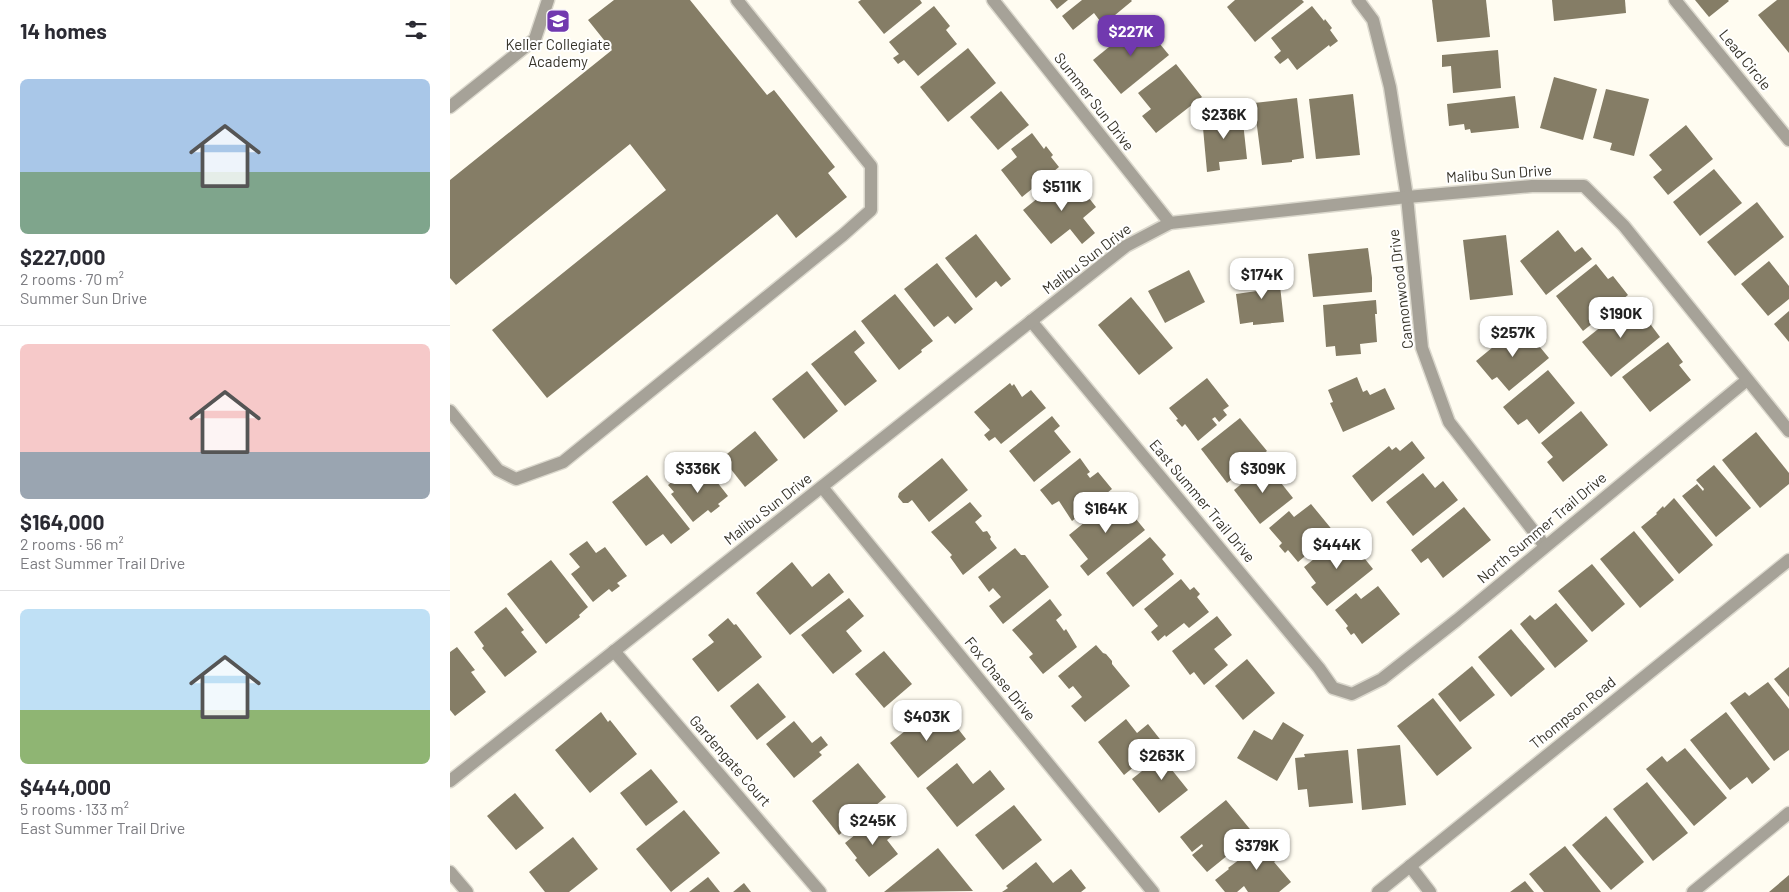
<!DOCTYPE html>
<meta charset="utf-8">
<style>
:root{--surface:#fff;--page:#f2f2f3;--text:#2b2b33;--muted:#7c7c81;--line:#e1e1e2;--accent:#7139af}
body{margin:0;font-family:Barlow,sans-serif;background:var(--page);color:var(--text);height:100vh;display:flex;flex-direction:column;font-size:19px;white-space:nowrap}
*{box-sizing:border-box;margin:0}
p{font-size:16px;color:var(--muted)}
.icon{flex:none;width:28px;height:28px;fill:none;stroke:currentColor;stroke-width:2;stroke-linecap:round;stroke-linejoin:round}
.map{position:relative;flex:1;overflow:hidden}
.details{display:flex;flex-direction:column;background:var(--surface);width:450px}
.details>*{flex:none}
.price{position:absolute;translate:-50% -42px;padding:0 11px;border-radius:10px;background:#fff;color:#222;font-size:16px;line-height:32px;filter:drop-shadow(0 1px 2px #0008)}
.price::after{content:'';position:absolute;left:50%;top:30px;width:15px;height:11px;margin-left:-8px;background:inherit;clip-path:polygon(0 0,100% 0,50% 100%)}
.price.selected{background:var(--accent);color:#fff}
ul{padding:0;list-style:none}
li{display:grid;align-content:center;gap:10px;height:265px;padding:0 20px}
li+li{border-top:1px solid var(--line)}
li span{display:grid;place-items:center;height:155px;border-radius:8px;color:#555}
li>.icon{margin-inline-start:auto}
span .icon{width:90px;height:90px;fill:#fffc;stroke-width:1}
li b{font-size:21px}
h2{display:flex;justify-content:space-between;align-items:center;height:60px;padding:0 20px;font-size:21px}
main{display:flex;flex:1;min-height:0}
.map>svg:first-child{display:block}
.building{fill:#857d66}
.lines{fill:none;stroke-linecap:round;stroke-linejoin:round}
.minor-casing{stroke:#dbd8cd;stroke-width:15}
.minor{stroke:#a6a298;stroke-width:12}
.labels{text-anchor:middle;stroke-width:4;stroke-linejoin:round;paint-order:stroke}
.poi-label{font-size:15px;fill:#37342a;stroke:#fff}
.street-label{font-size:15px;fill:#37342a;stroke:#fff}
</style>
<main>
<section class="details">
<h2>14 homes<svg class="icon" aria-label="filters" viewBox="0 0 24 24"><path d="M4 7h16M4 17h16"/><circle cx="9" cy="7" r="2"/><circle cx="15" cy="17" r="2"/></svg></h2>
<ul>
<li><span style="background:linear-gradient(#a9c7e8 60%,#7fa58c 0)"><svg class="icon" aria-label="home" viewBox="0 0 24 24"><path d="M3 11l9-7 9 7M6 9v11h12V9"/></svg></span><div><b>$227,000</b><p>2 rooms · 70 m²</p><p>Summer Sun Drive</p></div></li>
<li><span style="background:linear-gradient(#f6c9c9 70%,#9aa5b1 0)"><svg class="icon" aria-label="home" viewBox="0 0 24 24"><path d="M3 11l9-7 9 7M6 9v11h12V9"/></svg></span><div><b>$164,000</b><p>2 rooms · 56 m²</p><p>East Summer Trail Drive</p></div></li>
<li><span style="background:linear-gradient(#bfe0f5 65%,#8fb573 0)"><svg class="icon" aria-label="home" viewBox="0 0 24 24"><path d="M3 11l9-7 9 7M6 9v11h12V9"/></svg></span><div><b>$444,000</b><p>5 rooms · 133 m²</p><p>East Summer Trail Drive</p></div></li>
</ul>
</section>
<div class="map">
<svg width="1339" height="892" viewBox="0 0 1339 892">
<rect width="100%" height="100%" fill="#fffcf1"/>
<!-- building -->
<g class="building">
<path d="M164,0H240L317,95L324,90L385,167L378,173L397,197L346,238L327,214L97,398L42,330L216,190L180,144L6,285L0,278V180L162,50L138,20Z"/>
<path d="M411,0H470L472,3L434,34L408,2Z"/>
<path d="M600,0H618L607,9Z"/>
<path d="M632,0H681L682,1L653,25L644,13L623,30L612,16Z"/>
<path d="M785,0H852L854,2L805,42L777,7Z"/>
<path d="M982,0H1036L1040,37L987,42Z"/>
<path d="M1102,0H1175L1176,13L1104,21Z"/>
<path d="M1245,0H1278L1279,1L1259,17Z"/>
<path d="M1327,0H1339V53L1308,15Z"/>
<path d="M484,6L500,26L496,30L507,44L468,76L454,60L448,64L443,58L449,54L439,42Z"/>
<path d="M862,6L874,21L875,19L882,28L880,30L888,41L880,47L879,45L847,70L838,58L830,64L824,57L831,51L821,38Z"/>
<path d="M691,21L719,55L671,94L643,60Z"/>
<path d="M518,48L546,83L498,122L470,87Z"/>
<path d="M1048,50L1051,88L1003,93L1001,66L992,67V55Z"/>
<path d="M726,64L752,97L706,133L692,116L701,109L688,93Z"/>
<path d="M1104,77L1147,89L1133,140L1090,128Z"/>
<path d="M1156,89L1199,99L1184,156L1160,150L1162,143L1143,138Z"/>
<path d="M551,91L579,125L548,150L520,117Z"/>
<path d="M903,94L910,155L866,159L859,99Z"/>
<path d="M1065,96L1069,128L1021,133L1020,129L1015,130L1014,124L999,126L997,104Z"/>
<path d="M847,98L854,158L842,160V162L812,165L804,103Z"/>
<path d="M792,113L797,159L769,162L770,170L757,172L752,117Z"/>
<path d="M1236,125L1263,159L1218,195L1203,177L1212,170L1199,155Z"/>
<path d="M582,133L594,149L596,146L603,155L601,157L609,167L572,197L551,170L567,157L561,149Z"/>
<path d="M1264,169L1292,203L1250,236L1223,202Z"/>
<path d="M614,177L626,192L631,188L646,207L633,218L645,233L632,244L620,229L601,244L573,210Z"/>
<path d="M1307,202L1334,237L1285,276L1257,242Z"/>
<path d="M1108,230L1125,252L1132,247L1142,259L1096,295L1070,261Z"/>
<path d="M526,234L561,279L551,287L546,281L526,298L495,258Z"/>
<path d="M1056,235L1063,295L1020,300L1013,240Z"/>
<path d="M918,248L922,278V292L863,297L858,254Z"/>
<path d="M1319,261L1339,286V299L1318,316L1291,284Z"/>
<path d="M487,263L523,309L505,324L498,316L484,327L454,289Z"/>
<path d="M1146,264L1158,279L1163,276L1178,295L1133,331L1106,296Z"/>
<path d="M828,267L834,322L803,325V322L790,324L786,294L807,291L805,269Z"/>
<path d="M739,270L755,302L715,323L698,291Z"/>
<path d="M445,294L483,341L471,350L472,352L449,370L411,321Z"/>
<path d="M681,297L723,348L689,375L648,325Z"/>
<path d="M926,300L927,314H925L927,342L910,344L911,354L886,356L885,346L876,347L873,305Z"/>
<path d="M1183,301L1210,337L1161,377L1132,342Z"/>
<path d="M1339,311V342L1324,324Z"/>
<path d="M1071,324L1099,358L1059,391L1047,377L1042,380L1026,361Z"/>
<path d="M405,330L415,343L404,352L427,381L395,406L361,364Z"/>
<path d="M1218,342L1233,362L1229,365L1241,380L1200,412L1172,377Z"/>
<path d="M1098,370L1125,403L1089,434L1077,419L1068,425L1053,407Z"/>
<path d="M357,371L388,411L354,439L322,399Z"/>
<path d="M907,377L913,392L917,390L920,395L935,388L945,409L893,432L880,403L883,402L878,390Z"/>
<path d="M757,378L779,406L773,410L777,415L769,422L765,417L762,419L767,425L748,441L735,424L732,427L726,420L728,419L719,408Z"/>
<path d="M560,383L562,386L564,384L572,397L581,390L596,408L551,444L545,437L539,441L534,435L540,430L524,412Z"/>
<path d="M1131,411L1158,445L1113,482L1097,462L1103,457L1091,443Z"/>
<path d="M602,416L610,426L604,431L621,452L584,482L559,451Z"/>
<path d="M790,418L817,451L777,483L751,449Z"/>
<path d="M305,431L328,460L295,487L272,458Z"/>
<path d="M1306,432L1339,473V484L1310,508L1272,460Z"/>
<path d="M962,441L975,458L922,502L902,476L939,446L942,450L946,447L950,451Z"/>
<path d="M492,458L518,490L479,522L462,500L458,503H453L448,497L449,493Z"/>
<path d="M630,458L640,472L637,474L640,478L648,472L662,489L622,521L609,501L602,505L590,490Z"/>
<path d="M816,464L843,498L810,524L784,490Z"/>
<path d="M1264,465L1301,508L1266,537L1232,496L1247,484L1253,491L1254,489L1246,480Z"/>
<path d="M256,468L278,496L268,504L270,506L261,513L258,510L243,522L221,494L224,492L218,485L234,473L240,480Z"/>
<path d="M973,473L985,488L993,481L1008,500L963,536L936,502Z"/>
<path d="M197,475L240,529L221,544L213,534L196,546L162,502Z"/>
<path d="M667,496L695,530L638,576L630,566L638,559L619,535Z"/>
<path d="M1224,498L1263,545L1229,574L1191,527L1207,514L1206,513L1213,506L1214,508Z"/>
<path d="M520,502L532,516L525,522L533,532L537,531L541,537L540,539L547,548L513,575L500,557L502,555L481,532Z"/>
<path d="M861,504L884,532L848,562L838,550L835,553L829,546L832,543L819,528L839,511L844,517Z"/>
<path d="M1014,507L1041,540L993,578L978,558L971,563L961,550Z"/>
<path d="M1184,531L1224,580L1190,608L1150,559Z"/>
<path d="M895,534L923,569L877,606L861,587L866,583L854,567Z"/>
<path d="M700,537L716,555L712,559L724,574L683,607L656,573Z"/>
<path d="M137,541L146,553L155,547L177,576L167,583L170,586L162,592L159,589L143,602L121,574L130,567L119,554Z"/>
<path d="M565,548L571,555H575L599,587L553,624L539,606L551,597L543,588L539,592L528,577Z"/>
<path d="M101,560L138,607L129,615L130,617L96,644L57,594Z"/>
<path d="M342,562L362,587L379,573L394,592L340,635L306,593Z"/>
<path d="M1142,564L1175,604L1142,632L1108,591Z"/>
<path d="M731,579L740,590L744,587L750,594L747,597L759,612L739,628L734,623L716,637L715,635L708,641L701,632L708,626L694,609Z"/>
<path d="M928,586L950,614L912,644L904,633L901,635L896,628L898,626L885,610L906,593L911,599Z"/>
<path d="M399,598L414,616L396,631L412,651L383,674L351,635Z"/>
<path d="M600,599L612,615L606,620L614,631L616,629L627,647L593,674L579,657L583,654L562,630Z"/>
<path d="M1106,603L1138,641L1105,668L1070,624L1080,615L1085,620Z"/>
<path d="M56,607L74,630L71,632L87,652L55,677L32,648L34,646L24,632Z"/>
<path d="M767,616L782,635L764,649L778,665L754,685L744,672L740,675L722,651Z"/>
<path d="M278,618L284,625L286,624L312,657L268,692L242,659L264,642L258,635Z"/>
<path d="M1061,629L1095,669L1061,697L1028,657Z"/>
<path d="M646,645L653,653L656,654L662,661V664L680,686L635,722L621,706L632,697L623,686L619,689L608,676Z"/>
<path d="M7,647L25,670L21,672L36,692L5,716L0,710V652Z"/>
<path d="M434,651L462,684L434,708L405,674Z"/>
<path d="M797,659L825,693L793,720L765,686Z"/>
<path d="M1022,666L1045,695L1010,722L988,694Z"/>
<path d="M1339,667V697L1324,679Z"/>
<path d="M1318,682L1339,709V750L1324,761L1280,703L1295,692L1299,696Z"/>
<path d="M308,683L336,717L307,740L280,706Z"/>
<path d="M983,698L1022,748L987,776L947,726Z"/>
<path d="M485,707L497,721L487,729L488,731L502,721L516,739L468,778L440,743Z"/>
<path d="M151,712L158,722L160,720L187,754L140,793L105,750Z"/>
<path d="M1276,712L1320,769L1302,784L1297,777L1280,790L1240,740Z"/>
<path d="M676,719L687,733L698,724L713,743L674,775L648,742Z"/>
<path d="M344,721L362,743L371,736L378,745L369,752L372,755L344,778L316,744Z"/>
<path d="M833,722L854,735L827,781L787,758L804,730L822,740Z"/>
<path d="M950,745L956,805L912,810L907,749Z"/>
<path d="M722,747L733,761L722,770L738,790L709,813L682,779Z"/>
<path d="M1235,748L1277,798L1244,826L1196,769L1212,756L1217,762Z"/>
<path d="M898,750L903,803L859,807L857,789L848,790L845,758L855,757L854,754Z"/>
<path d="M408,763L436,797L389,835L362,801Z"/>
<path d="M507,763L523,784L540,770L555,789L507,827L476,788Z"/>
<path d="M201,769L228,802L196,826L170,793Z"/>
<path d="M1197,782L1238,833L1203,861L1163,809Z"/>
<path d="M65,793L94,828L66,850L37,816Z"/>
<path d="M776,800L804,834L757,872L742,855L753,846L752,844L742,852L730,837Z"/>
<path d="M564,805L592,840L553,870L525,835Z"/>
<path d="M234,810L270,853L221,892L186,849Z"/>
<path d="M433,815L447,832L437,840L448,854L419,877L405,860L407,858L395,843L422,821L423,822Z"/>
<path d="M1156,816L1194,862L1161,890L1122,845Z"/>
<path d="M821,836L836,853L824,862L841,882L829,892H798L794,886L787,892H775L765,880L779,869L778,868Z"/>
<path d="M123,837L148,869L119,892H95L79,872Z"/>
<path d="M1115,846L1151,892H1094L1079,874Z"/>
<path d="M488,848L523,891L434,892Z"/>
<path d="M586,862L603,883L621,869L636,888L631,892H552L558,888L556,886Z"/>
<path d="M1339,875V892H1319Z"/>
<path d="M258,877L270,892H239Z"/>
<path d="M1075,881L1084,892H1060Z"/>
<path d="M294,883L301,892H283Z"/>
</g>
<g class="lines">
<!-- minor casing -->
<g class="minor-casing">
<g id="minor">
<path d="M543,0L720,223"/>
<path d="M908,0L923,20L940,87L957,197L972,348L999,422L1095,546"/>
<path d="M1225,0L1339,140"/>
<path d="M0,107L85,39L98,0"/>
<path d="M581,321L869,668L883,688L902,694L932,679L1007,620L1297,380"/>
<path d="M0,411L48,470L66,479L113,462L393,235L421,210V166L287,0"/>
<path d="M372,487L703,892"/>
<path d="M164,651L370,892"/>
<path d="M0,781L676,246L720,223L957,197L1082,186H1134L1174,226L1339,431"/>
<path d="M960,866L980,892"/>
<path d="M0,872L17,892"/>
<path d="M928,892L1339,560"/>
<path d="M1243,892L1339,813"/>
</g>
</g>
<!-- minor -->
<use href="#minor" class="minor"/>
</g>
<!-- icons -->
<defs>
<g id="school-square" transform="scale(1.25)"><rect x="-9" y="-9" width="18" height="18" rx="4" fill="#7139af" stroke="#fff"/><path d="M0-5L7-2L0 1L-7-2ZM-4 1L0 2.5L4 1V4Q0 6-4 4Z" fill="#fff"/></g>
</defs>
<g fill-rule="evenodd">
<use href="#school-square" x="108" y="21"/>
</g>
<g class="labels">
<!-- poi labels -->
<g class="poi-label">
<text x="108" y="50">Keller Collegiate<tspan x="108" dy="17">Academy</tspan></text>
</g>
<!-- street labels -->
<g class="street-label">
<text transform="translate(1295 60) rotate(51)" y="5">Lead Circle</text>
<text transform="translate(644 102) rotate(52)" y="5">Summer Sun Drive</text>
<text transform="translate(1049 174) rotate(-4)" y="5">Malibu Sun Drive</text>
<text transform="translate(637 259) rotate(-37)" y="5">Malibu Sun Drive</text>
<text transform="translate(951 289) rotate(-97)" y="5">Cannonwood Drive</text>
<text transform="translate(752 501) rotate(50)" y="5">East Summer Trail Drive</text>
<text transform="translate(318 509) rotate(-38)" y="5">Malibu Sun Drive</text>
<text transform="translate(1092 528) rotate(-40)" y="5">North Summer Trail Drive</text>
<text transform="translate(550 679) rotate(51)" y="5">Fox Chase Drive</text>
<text transform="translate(1123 713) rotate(-39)" y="5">Thompson Road</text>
<text transform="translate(280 761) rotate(49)" y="5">Gardengate Court</text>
</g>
</g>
</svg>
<b class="price selected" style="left:681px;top:57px">$227K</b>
<b class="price" style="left:774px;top:140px">$236K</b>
<b class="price" style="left:612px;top:212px">$511K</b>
<b class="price" style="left:812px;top:300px">$174K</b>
<b class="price" style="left:1171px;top:339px">$190K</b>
<b class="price" style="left:1063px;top:358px">$257K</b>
<b class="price" style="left:248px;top:494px">$336K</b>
<b class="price" style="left:813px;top:494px">$309K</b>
<b class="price" style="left:656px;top:534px">$164K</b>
<b class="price" style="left:887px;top:570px">$444K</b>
<b class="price" style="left:477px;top:742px">$403K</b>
<b class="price" style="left:712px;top:781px">$263K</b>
<b class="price" style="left:423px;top:846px">$245K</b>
<b class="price" style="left:807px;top:871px">$379K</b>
</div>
</main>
